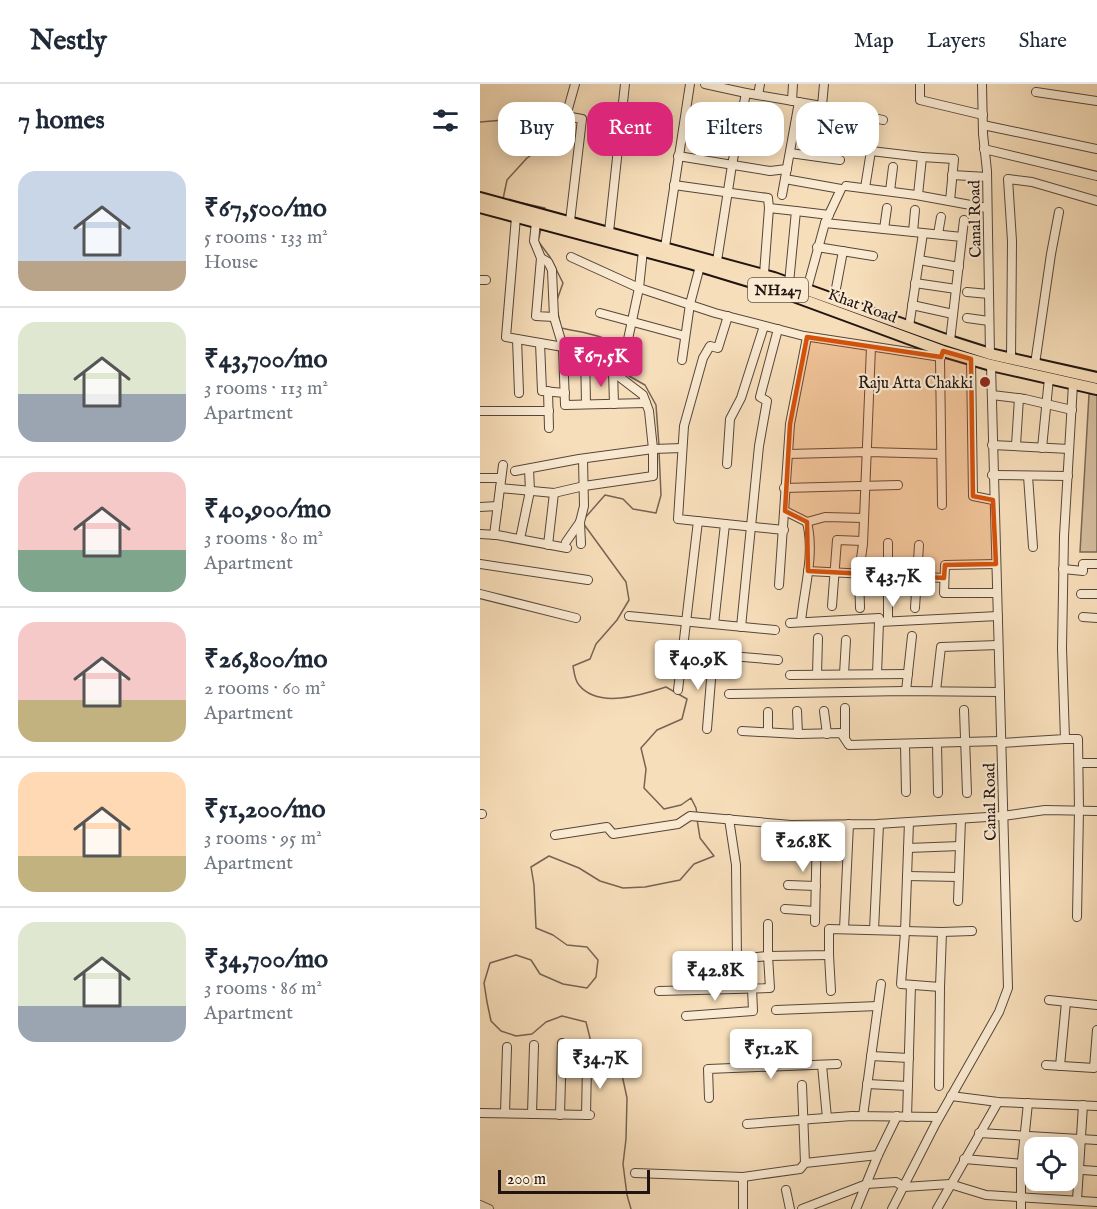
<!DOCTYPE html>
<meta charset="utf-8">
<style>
:root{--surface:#fff;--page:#f6f6f7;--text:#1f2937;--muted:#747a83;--line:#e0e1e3;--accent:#db2777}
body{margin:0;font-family:"IM FELL English",serif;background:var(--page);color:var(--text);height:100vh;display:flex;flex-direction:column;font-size:22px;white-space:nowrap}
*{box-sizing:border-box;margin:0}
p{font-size:20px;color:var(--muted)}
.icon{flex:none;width:33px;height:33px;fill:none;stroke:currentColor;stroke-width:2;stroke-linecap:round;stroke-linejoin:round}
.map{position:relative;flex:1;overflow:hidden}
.sheet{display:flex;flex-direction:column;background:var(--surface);width:480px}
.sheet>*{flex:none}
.top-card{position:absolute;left:18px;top:18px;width:508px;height:54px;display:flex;gap:12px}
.buttons{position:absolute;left:544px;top:1053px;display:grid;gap:12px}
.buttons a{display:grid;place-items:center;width:54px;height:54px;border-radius:12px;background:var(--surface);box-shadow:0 3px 15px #0003;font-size:30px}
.scale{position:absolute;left:18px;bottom:15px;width:152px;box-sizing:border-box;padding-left:6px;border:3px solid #211410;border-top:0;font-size:16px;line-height:21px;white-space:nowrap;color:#211410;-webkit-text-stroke:4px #faead2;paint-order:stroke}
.price{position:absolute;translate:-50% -51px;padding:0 14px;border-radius:6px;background:#fff;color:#222;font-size:20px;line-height:39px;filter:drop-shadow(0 2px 3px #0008)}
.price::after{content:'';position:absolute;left:50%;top:36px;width:18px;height:14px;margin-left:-9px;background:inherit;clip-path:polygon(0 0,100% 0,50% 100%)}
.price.selected{background:var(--accent);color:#fff}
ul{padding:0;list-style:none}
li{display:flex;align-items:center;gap:18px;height:150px;padding:0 18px}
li+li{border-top:2px solid var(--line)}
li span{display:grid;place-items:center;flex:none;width:168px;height:120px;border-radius:18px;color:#555}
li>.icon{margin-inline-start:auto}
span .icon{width:72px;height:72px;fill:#fffc;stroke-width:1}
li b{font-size:26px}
h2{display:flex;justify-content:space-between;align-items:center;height:72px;padding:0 18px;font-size:26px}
.tag{padding:0 21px;border-radius:18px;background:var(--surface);box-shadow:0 3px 15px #0003;font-size:21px;line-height:54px}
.tag.selected{background:var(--accent);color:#fff}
header{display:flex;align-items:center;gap:36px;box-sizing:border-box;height:84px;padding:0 30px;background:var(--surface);border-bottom:2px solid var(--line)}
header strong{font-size:28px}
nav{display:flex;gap:33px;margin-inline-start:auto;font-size:21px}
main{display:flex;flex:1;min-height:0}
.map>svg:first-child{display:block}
.green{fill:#d3bc9d;stroke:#7a6856;stroke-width:1.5}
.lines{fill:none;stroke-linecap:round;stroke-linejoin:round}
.stream{stroke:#766453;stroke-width:1.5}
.minor-casing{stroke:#56463a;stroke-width:10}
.highway-casing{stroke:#211410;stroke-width:14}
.minor{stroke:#faead2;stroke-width:8}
.highway{stroke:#f7deba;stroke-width:10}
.marked{fill:#d4520c;fill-opacity:0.2;stroke:#d4520c;stroke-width:4.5;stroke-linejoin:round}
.poi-dot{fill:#8f2418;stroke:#faead2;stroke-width:2}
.labels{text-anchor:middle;stroke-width:4.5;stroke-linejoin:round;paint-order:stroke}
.shield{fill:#faead2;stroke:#62544a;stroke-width:1.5}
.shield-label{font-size:15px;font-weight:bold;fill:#211410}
.street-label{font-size:16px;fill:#211410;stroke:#faead2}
.poi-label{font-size:16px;fill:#211410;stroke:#faead2;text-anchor:end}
</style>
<header>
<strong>Nestly</strong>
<nav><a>Map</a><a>Layers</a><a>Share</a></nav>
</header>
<main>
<section class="sheet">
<h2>7 homes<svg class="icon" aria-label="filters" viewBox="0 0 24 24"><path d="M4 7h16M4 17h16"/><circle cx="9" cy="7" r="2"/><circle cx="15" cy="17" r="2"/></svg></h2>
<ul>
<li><span style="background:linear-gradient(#c9d6e8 75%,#b9a48a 0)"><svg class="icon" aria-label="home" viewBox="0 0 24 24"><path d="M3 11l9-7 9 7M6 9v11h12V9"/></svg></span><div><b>₹67,500/mo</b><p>5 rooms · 133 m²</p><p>House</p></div></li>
<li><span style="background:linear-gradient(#dfe7d0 60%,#9aa5b1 0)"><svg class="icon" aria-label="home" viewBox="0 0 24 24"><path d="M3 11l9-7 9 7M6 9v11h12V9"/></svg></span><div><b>₹43,700/mo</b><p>3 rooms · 113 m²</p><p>Apartment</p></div></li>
<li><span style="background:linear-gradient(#f6c9c9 65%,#7fa58c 0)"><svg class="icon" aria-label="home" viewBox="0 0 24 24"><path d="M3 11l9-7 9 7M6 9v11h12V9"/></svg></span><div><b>₹40,900/mo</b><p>3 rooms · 80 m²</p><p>Apartment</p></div></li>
<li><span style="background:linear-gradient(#f6c9c9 65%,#c2b280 0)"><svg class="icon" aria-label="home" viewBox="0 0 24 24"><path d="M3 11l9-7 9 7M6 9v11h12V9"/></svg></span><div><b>₹26,800/mo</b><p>2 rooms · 60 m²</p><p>Apartment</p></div></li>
<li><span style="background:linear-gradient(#ffd9b3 70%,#c2b280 0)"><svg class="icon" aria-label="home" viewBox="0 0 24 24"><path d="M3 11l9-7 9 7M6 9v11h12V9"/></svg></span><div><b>₹51,200/mo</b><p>3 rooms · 95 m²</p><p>Apartment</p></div></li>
<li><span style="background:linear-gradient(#dfe7d0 70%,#9aa5b1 0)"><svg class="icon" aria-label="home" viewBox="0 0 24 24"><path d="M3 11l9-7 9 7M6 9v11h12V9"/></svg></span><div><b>₹34,700/mo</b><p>3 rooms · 86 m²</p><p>Apartment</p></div></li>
</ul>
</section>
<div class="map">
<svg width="617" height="1125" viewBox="0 0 617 1125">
<rect width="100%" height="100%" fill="#f7deba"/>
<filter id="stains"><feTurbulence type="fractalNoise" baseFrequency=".00333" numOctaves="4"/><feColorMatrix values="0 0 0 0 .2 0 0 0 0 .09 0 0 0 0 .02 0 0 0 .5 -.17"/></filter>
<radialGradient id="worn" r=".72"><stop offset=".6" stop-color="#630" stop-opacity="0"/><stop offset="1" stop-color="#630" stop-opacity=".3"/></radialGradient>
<!-- green -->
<path class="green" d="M609,310L617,311V468H600Z"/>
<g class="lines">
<!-- stream -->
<g class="stream">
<path d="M0,38L63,33L71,58L47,74L27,96L23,115L65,124V125"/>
<path d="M61,145L58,157L70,173L83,199L77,216"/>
<path d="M78,229L80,239"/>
<path d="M81,244C110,250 121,249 146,268L149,292L165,301L176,321L179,362"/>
<path d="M104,435L125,411L143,415L153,425L176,429L181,411L179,367"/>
<path d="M103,439L146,498L149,516L137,536L116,560L110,575L93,582C94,588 95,597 99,601C118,625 162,611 186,603L207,615L202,635L177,646L161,664L166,685L164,704L184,725L201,721L211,714L216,724L217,730"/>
<path d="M151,1125L147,1111L143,1080L146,1055L147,1014L139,977L110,967V954L106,938L82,932L66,938L52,950L36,952L21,947L11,937L7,918L4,899L10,879L36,871L51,876L60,890L83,900L107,904L116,893L118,876L107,863L87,861L73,851L56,844L54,801L51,783L69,772L99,784L120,797L143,804L165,803L200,796L214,780L234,772L220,754L217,735"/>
</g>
<!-- minor casing -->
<g class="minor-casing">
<g id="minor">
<path d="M225,0L266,9L342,22L344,0"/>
<path d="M440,0V16L503,31"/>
<path d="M502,0L503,50L507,87L510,270"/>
<path d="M556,8L617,17"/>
<path d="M278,11L280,0"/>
<path d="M312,17L313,0"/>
<path d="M342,22L403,36"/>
<path d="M315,41L363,50"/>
<path d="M503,41L617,65"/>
<path d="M504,65L617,92"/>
<path d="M310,69L360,76"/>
<path d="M198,72L290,87L307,85"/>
<path d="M442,73L474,75L470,117"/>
<path d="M472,91L507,93"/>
<path d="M305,95L361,105L345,139L327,205"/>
<path d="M194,101L288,114L289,124"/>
<path d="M366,102L436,111L507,124"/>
<path d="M385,104L391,67L442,73L438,111"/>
<path d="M410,107L413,83"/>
<path d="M302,111L319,18"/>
<path d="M316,127L349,131"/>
<path d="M90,137L102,35L86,32L95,0"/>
<path d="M56,138L54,157L61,174L56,232L74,233"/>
<path d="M345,139L482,153L470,257"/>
<path d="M404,145L407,124"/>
<path d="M129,148L145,0"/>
<path d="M433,148L435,126"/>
<path d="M458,150L461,133"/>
<path d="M482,153L484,136"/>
<path d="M185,163L210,0"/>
<path d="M337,163L393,172"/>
<path d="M91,173L159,204L235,229L324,252L461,273"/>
<path d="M61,174L68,178L72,186L74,233L83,263L85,321L166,319"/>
<path d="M439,176L479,183"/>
<path d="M237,177L252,81L266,9"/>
<path d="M284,190L289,124L316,127L309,199"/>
<path d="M0,196H6"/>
<path d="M435,199L476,205"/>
<path d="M487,208L509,210"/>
<path d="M354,215L363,167"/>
<path d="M432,221L473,230"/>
<path d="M120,229L205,252"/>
<path d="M248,232L238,264L230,262L223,274L204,342L198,435L304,446"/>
<path d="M487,234L509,237"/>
<path d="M429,243L443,149"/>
<path d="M37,255L39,309"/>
<path d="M60,259L62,307L85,309"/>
<path d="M147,260L159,204L163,166"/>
<path d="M105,267L106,320"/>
<path d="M491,275L493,412L513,416"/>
<path d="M531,275L532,157L528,95L552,98L617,117"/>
<path d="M202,276L210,220L220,182"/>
<path d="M555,280L571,170L579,128"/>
<path d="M133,287L134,320"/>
<path d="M68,307L69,344"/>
<path d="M512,311L545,315L592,326"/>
<path d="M0,327H69"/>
<path d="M512,361L589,365"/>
<path d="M536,361L539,314"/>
<path d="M562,364L569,294"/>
<path d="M308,370L388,368L461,370"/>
<path d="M247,380L250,335L261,314L284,242"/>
<path d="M35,387L99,375L173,365L202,364"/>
<path d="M512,391L588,392"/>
<path d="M548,392L553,463"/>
<path d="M0,394H21"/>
<path d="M20,404L74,409L104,402L173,392V365L169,327L163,311L133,288L129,271L26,253L36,133"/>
<path d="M304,404L418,401"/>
<path d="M462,421L460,275L463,268"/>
<path d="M0,423L18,422"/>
<path d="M305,427L327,438L345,433L384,434"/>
<path d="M0,450L17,451L87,464"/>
<path d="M14,451L23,381"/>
<path d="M40,455L50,407L49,385"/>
<path d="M86,458L100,438"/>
<path d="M101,460L100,438L104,422L103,375"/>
<path d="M68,461L74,409"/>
<path d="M0,480L108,496"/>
<path d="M516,480L465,481L464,509H517"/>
<path d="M583,485L603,487V480H617"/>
<path d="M328,487L464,494"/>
<path d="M299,501L310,340L327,253"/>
<path d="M0,510L96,534"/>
<path d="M601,510H617"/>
<path d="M352,522L357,456L383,457"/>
<path d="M380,524L379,489L383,460L391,263"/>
<path d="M435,524L439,461"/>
<path d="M149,532L295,546"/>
<path d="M603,533L617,534"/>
<path d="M408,537V459"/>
<path d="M321,538C324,505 335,471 327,438"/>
<path d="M310,539L399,534V538L518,532"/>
<path d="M234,540L245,440"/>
<path d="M261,543L279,362L287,317L280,313L298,245"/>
<path d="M202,568L298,576"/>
<path d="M337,590L338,554"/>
<path d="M364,590L366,556"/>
<path d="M397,590L399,538"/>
<path d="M310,591L428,590"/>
<path d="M198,606L218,437"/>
<path d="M426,607L432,552"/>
<path d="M456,607L461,563L518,561"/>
<path d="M249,610L424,607L520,608"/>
<path d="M365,624V653"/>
<path d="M484,626L487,709"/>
<path d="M317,627L318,650"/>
<path d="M344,627L347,650"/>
<path d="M227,645L233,571"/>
<path d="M262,647L318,650L361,649L369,661L521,657"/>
<path d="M288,648V628"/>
<path d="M585,655H598L599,726L597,833"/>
<path d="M457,659L458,709"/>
<path d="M521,659L585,655L582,564L584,452L593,300"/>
<path d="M425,660L426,708"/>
<path d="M599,679H617"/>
<path d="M0,730H2"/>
<path d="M429,738L425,848L421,900L460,903L462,848"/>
<path d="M75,751L127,743L133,750L198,740L210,732L311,741L397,740L523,732L565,726L617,727"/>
<path d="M428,764L480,762"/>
<path d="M311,770L337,771"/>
<path d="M427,792L479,793"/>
<path d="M308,801L336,802"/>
<path d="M478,817L481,735"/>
<path d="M305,825L335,827"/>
<path d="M335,838L337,741"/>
<path d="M288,840V872L349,871V845L462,848L492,847"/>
<path d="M364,845L369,740"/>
<path d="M394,846L399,740"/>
<path d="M349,871L351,907"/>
<path d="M179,907L290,904L288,872L257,875L256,781L249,735"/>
<path d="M569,916L617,921"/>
<path d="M296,926L398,922"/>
<path d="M206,932L273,927L272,904"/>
<path d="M391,972L429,974"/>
<path d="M342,981L347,1034"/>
<path d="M566,981L614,984L617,946"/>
<path d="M580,982L586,918"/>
<path d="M387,1000L428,1002"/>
<path d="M322,1001L325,1079"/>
<path d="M459,1002L460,903"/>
<path d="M471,1012L518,1018L617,1022"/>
<path d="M229,1014L228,985L357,980"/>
<path d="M0,1029L110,1031"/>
<path d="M25,1029L27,963"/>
<path d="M52,1030L54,961"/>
<path d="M80,1031L82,959"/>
<path d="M106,1031L107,981"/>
<path d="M383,1032L401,900"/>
<path d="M427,1033L431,901"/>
<path d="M267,1040L372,1032L459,1033"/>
<path d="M499,1049L617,1056"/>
<path d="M484,1075L555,1081"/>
<path d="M588,1085L617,1087"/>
<path d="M155,1089L263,1093L320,1085L325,1079L398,1071"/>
<path d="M263,1093V1125"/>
<path d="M306,1106L310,1125"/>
<path d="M597,1116L603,1021"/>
<path d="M0,1121L9,1125"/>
<path d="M322,1125L387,1100L416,1098L424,1103L470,1100L506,1111L617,1118"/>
<path d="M376,1125L398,1071L417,1032"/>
<path d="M412,1125L456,1039L519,928L528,904L511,281"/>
<path d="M457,1125L518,1018"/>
<path d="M541,1125V1086L548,1019"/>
</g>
</g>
<!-- highway casing -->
<g class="highway-casing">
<g id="highway">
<path d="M0,114L294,194L466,256L510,270L617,294"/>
<path d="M0,123L213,180L292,204L463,267L511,281L617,305"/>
</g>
</g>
<!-- minor -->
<use href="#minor" class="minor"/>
<!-- highway -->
<use href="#highway" class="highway"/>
</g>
<!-- marked area -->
<path class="marked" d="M327,253L461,273L463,267L491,275L493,412L513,416L516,480L465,481L464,494L328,487L327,438L305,427L310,340Z"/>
<!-- markers -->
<circle class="poi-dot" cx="505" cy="298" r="6"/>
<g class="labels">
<!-- shield labels -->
<rect class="shield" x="268" y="194" width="60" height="24" rx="4.5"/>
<g class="shield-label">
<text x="298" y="211">NH247</text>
</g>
<!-- street labels -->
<g class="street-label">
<text transform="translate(494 135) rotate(-91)" y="6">Canal Road</text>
<text transform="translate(383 221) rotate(20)" y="6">Khat Road</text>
<text transform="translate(509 718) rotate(-91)" y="6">Canal Road</text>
</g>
<!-- poi labels -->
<g class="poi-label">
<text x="493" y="304">Raju Atta Chakki</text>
</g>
</g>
<rect width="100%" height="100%" filter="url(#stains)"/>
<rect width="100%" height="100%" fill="url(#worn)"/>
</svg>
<div class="buttons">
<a><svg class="icon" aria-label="locate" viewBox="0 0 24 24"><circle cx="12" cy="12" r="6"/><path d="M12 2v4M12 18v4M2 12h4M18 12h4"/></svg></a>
</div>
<div class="scale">200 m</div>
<b class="price selected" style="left:121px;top:304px">₹67.5K</b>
<b class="price" style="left:413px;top:524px">₹43.7K</b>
<b class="price" style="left:218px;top:607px">₹40.9K</b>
<b class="price" style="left:323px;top:789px">₹26.8K</b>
<b class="price" style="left:235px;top:918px">₹42.8K</b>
<b class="price" style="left:291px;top:996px">₹51.2K</b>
<b class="price" style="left:120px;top:1006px">₹34.7K</b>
<div class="top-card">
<a class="tag">Buy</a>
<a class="tag selected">Rent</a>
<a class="tag">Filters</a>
<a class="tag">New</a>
</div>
</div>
</main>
